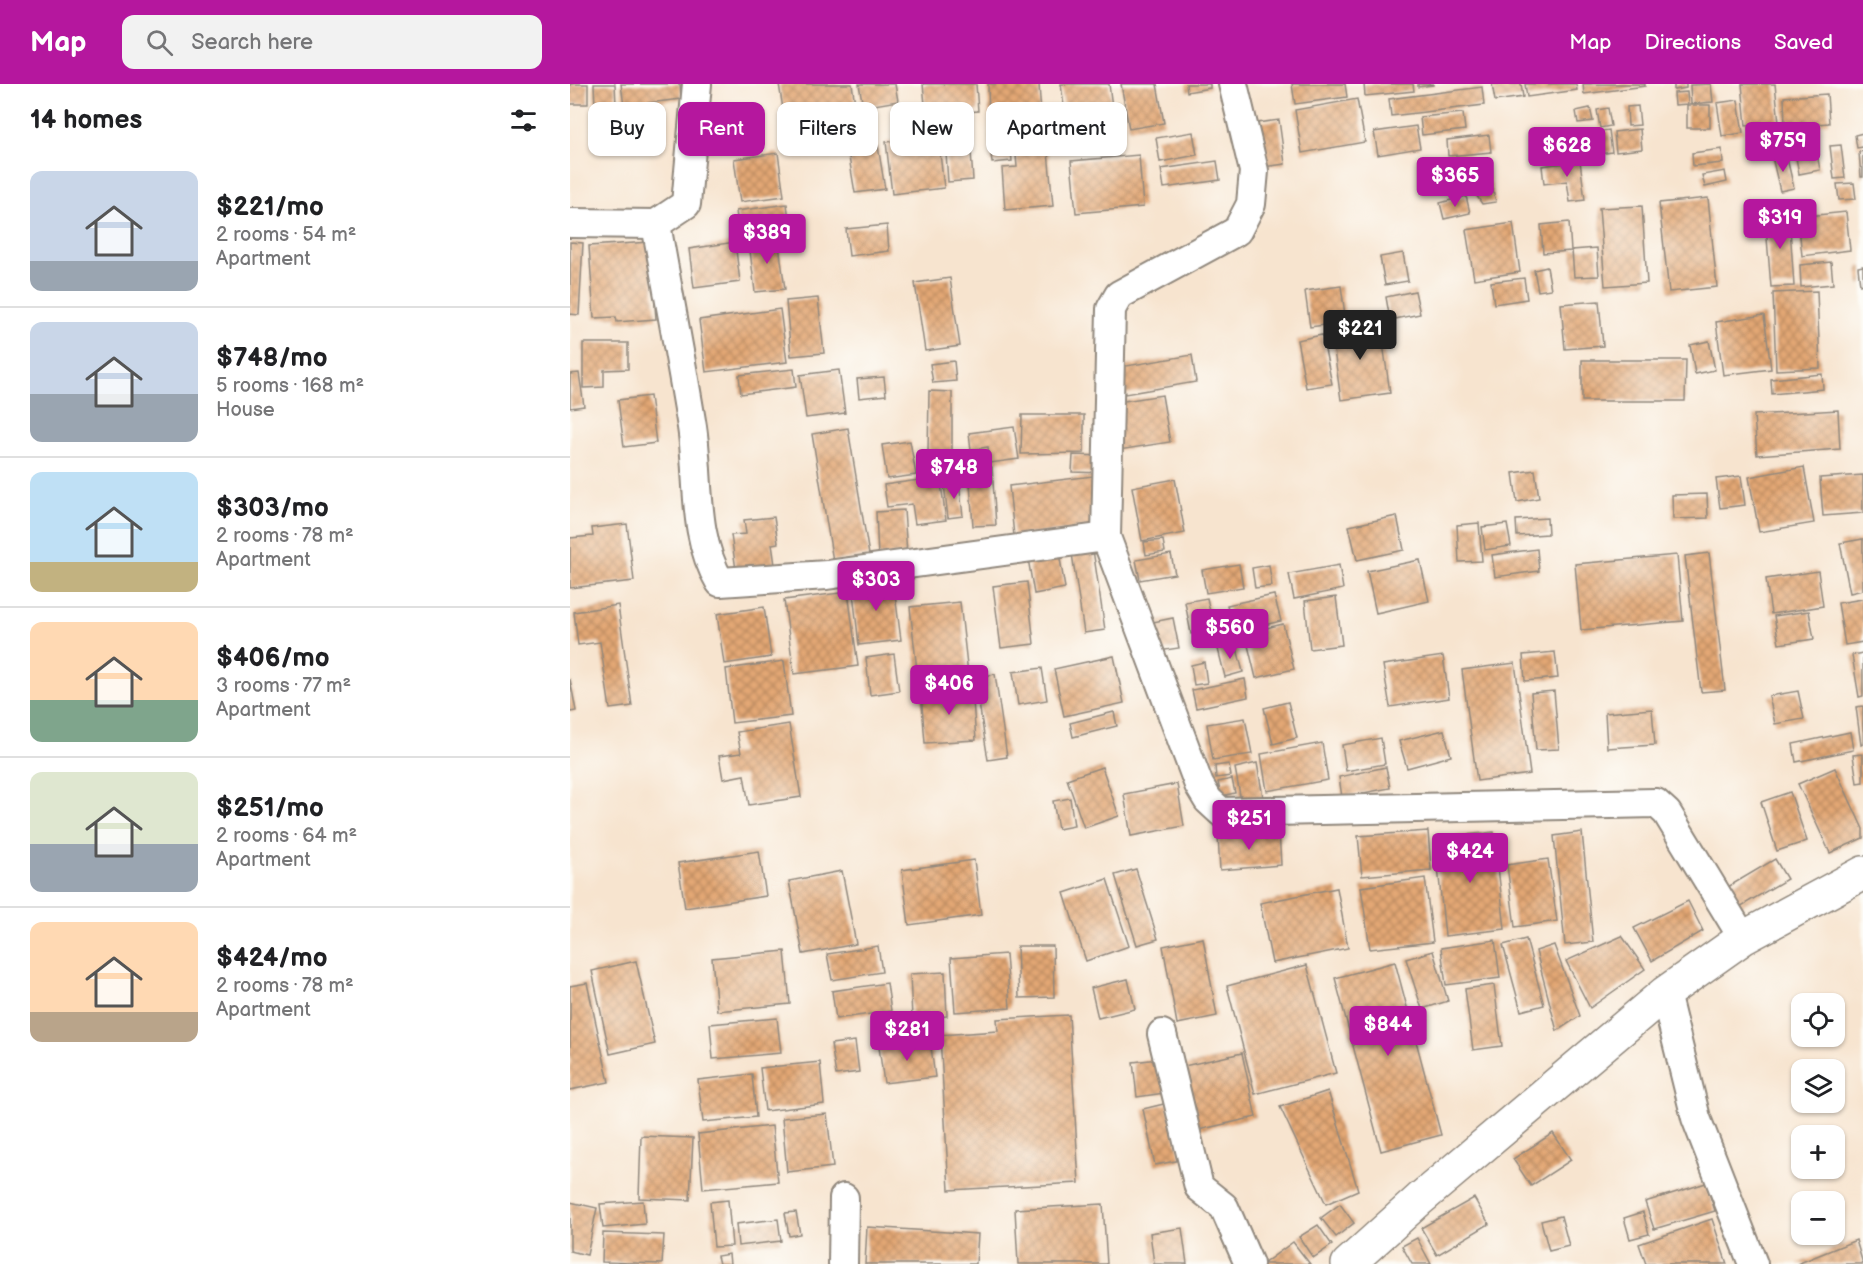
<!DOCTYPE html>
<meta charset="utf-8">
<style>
:root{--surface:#fff;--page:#f2f2f2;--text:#202124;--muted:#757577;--line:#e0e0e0;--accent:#b5179e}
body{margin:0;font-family:"Balsamiq Sans",sans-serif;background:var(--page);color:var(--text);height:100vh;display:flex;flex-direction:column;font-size:22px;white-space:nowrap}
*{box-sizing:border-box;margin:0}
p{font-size:20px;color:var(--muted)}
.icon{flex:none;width:33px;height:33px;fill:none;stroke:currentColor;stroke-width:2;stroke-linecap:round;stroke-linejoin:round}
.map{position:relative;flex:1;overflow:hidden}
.drawer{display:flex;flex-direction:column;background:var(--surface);width:570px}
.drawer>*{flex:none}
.guide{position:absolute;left:18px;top:18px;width:570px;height:54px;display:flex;gap:12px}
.fabs{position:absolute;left:1221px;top:909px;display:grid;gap:12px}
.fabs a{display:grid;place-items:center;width:54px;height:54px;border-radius:12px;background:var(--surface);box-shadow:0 2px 4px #0004;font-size:30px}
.price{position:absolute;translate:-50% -51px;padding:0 14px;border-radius:6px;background:var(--accent);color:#fff;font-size:20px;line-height:39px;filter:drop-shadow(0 2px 3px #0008)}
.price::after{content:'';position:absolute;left:50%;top:36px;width:18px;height:14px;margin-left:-9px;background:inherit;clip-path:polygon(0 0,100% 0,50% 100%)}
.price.current{background:#222;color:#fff}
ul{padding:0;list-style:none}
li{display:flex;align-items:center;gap:18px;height:150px;padding:0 30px}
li+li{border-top:2px solid var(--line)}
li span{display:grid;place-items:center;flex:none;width:168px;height:120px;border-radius:12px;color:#555}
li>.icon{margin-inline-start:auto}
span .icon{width:72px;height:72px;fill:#fffc;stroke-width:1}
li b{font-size:26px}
h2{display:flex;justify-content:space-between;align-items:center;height:72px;padding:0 30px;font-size:26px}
.tag{padding:0 21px;border-radius:12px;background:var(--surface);box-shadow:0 2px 4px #0004;font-size:21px;line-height:54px}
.tag.current{background:var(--accent);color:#fff}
header{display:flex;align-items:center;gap:36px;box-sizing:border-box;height:84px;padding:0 30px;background:var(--accent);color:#fff}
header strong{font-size:28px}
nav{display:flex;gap:33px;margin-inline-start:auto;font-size:21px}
.search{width:420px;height:54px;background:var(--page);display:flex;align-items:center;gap:15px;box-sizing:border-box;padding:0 21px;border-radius:12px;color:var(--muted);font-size:22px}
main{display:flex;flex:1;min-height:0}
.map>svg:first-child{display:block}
.building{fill:url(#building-cross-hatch)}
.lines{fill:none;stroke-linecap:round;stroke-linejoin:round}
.street-casing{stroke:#91887d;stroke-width:32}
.highway-casing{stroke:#91887d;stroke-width:36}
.street{stroke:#fff;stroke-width:28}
.highway{stroke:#fff;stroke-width:33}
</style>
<header>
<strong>Map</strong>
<div class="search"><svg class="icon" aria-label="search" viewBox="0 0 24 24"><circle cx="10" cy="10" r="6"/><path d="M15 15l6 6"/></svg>Search here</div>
<nav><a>Map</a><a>Directions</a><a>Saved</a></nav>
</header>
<main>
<section class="drawer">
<h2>14 homes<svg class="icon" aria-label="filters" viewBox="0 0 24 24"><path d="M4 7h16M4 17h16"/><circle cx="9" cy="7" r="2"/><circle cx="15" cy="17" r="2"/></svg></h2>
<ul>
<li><span style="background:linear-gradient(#c9d6e8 75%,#9aa5b1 0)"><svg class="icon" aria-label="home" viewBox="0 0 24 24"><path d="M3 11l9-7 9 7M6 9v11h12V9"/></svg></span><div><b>$221/mo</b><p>2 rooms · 54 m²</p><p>Apartment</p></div></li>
<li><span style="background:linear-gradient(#c9d6e8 60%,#9aa5b1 0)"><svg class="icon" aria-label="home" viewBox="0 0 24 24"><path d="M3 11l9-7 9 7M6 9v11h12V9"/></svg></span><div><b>$748/mo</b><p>5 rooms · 168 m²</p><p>House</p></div></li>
<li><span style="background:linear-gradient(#bfe0f5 75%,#c2b280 0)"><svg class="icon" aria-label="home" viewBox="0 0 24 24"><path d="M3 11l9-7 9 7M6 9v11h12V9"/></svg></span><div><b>$303/mo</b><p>2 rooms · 78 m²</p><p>Apartment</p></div></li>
<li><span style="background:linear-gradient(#ffd9b3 65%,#7fa58c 0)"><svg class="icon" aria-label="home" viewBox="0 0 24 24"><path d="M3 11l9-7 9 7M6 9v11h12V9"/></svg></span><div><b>$406/mo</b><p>3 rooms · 77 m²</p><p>Apartment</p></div></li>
<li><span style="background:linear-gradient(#dfe7d0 60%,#9aa5b1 0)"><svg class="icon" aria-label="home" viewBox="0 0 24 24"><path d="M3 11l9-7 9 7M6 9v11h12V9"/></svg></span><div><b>$251/mo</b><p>2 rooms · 64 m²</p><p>Apartment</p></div></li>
<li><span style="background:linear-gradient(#ffd9b3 75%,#b9a48a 0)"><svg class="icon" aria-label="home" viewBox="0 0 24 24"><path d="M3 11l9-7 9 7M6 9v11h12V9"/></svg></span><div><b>$424/mo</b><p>2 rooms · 78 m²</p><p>Apartment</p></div></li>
</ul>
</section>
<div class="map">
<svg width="1293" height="1180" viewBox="0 0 1293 1180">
<defs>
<pattern id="building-cross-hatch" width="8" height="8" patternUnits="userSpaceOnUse" patternTransform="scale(1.5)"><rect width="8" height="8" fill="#e3a774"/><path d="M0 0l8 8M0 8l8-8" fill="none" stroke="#b8885f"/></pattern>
</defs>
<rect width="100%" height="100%" fill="#fdfcf7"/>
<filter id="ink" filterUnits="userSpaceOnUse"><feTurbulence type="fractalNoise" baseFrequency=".0167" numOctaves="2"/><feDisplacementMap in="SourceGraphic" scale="12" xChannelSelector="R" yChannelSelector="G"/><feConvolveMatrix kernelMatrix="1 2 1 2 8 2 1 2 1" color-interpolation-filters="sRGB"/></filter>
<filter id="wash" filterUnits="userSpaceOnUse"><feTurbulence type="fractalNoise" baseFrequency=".008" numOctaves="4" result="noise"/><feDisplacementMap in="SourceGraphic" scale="24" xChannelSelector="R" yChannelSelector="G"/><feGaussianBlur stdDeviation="1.35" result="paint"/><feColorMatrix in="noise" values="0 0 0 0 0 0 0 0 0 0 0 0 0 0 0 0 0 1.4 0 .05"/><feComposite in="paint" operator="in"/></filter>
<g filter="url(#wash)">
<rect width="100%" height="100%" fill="#f7e4cf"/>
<g id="blocks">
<!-- building -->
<g class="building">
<rect x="0" y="0" width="18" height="20"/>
<path d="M24,0H45L46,21L25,22Z"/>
<path d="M51,0H110L111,15L54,22Z"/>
<path d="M209,0H282L289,46L218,56Z"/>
<path d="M289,0H325L328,17L293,23Z"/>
<path d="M353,0H406L408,27L356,31Z"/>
<path d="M418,0H469L471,32L419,34Z"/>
<path d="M491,0H539L547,61L500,67Z"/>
<path d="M551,0H587L594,39L559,45Z"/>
<path d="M616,0H640V4L617,8Z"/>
<path d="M722,0H775L777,13L725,20Z"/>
<path d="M794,0H843L844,7L795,12Z"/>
<path d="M848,0H863V1L848,3Z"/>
<path d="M922,0H951L953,13L925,17Z"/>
<path d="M955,0H1006L1007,6L957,13Z"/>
<path d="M1013,0H1075V2L1014,10Z"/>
<path d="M1104,0H1116V4L1104,6Z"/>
<path d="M1141,0L1143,18L1121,20L1120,1Z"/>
<path d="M1172,0H1205L1209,39L1176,42Z"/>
<path d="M912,3L914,21L821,32L819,15Z"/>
<path d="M1117,8L1118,20L1105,21L1104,9Z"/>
<path d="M1257,10L1259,39L1215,42L1214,13Z"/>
<path d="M787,15L795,58L732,69L725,26Z"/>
<path d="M1168,16L1173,49L1152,52L1147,19Z"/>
<rect x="1117" y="21" width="23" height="23"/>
<path d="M1068,22L1070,41L1058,42L1057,23Z"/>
<path d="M1020,24L1023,37L1008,39L1006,27Z"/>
<path d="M1038,24L1041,42L1030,44L1027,26Z"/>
<path d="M893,29L895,46L852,51L850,33Z"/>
<path d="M709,36L715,80L693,83L687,39Z"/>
<path d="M846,42L850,64L808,71L804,48Z"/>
<path d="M1070,45L1072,65L1046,68L1044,48Z"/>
<path d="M476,46L483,122L435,126L432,84L447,83L444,48Z"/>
<path d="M1039,46L1042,68L996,75L993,52Z"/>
<path d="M439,48L442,77L422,79L419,50Z"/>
<path d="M623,48L627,71L590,78L586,54Z"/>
<path d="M1293,49V63L1287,64L1285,51Z"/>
<path d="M919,51L921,68L878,72L877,56Z"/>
<path d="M368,52L374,104L322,110L316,58Z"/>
<path d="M400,53L403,96L378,98L375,55Z"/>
<path d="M1271,61L1275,94L1264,95L1260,62Z"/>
<path d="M308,62L315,105L285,109L278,67Z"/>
<path d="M1246,64L1250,86L1229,90L1225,68Z"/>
<path d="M1152,65L1153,79L1123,82L1122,69Z"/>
<path d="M1293,67V93H1291L1289,68Z"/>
<path d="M208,69L214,112L170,118L164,75Z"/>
<path d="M1216,70L1224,104L1210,107L1202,73Z"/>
<path d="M569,71L573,123L506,129L501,77Z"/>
<path d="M647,77L650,96L594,104L591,85Z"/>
<path d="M1010,77L1015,116L1000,118L997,97L974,100L972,82Z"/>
<path d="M883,79L887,99L865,104L861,83Z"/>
<path d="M918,87L926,118L912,120L893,90Z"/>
<path d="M1155,87L1157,98L1135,103L1132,91Z"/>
<path d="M1284,99L1286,115L1269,116L1267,100Z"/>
<path d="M896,112L900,129L874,135L870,119Z"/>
<path d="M1138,114L1147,203L1099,208L1089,119Z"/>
<path d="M217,120L220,143L169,149L166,127Z"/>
<path d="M1072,122L1077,199L1035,202L1029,124Z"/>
<path d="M1276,128L1280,166L1232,172L1228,133Z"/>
<path d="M1219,129L1224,202L1201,203L1195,130Z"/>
<path d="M999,138L1001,167L973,169L971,141Z"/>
<path d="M943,139L950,188L904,195L896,146Z"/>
<path d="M317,141L319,167L279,172L276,145Z"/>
<path d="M208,154L215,205L185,208L179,158Z"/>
<path d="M0,158L13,159L9,231L0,230Z"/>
<path d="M80,158L86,235L47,238L46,233L24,234L19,162Z"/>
<path d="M165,158L170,198L124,204L119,165Z"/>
<path d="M1027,164L1029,192L1004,193L1002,166Z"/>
<path d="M833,169L838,197L815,201L810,173Z"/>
<path d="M1261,178L1263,200L1231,203L1230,181Z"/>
<path d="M1293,182V200L1290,201L1288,183Z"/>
<path d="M977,183L981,205L968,207L964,186Z"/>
<path d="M380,194L390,262L355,267L345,199Z"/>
<path d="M954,194L957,215L924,220L921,198Z"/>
<path d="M771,202L776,238L740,243L735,207Z"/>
<path d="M845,207L850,230L820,236L816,213Z"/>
<path d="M1247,207L1250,284L1206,286L1203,209Z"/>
<path d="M248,214L254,269L221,272L216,217Z"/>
<path d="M1029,217L1033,262L995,265L991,220Z"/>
<path d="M210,225L217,278L136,288L129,236Z"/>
<path d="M1194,231L1201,285L1153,291L1146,238Z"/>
<path d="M810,238L820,309L771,316L761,245Z"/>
<path d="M752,251L762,300L736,304L727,256Z"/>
<path d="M1139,257L1145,286L1125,290L1120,261Z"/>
<path d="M13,259H58V285L34,286V303L13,304Z"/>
<path d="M622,271L626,298L555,310L550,283Z"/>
<path d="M1012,276H1116L1115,317H1012Z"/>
<path d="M384,277L386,297L363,299L360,280Z"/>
<path d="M224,285L226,303L171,310L169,291Z"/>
<path d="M269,286L275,329L236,334L230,291Z"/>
<path d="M9,289L14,322L0,324V290Z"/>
<path d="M1252,290L1253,305L1202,310L1201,295Z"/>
<path d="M314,293L316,311L289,314L287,295Z"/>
<path d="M359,307L382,308V370H358Z"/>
<path d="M592,311L600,358L549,366L541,319Z"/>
<path d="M80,312L86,359L54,363L48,316Z"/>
<path d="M1268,326L1270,365L1187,371L1184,331Z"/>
<path d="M452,331H514V369L451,370Z"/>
<path d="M444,343L449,375L420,379L418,363L401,366L399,349Z"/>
<path d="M278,344L299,471L263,477L242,350Z"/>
<path d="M340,357L346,391L317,395L312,361Z"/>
<path d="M503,371L535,372L534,389L502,388Z"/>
<path d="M422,383L426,441L403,442L399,385Z"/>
<path d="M1234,383L1244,439L1189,448L1179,393Z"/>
<path d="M965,386L969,414L947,418L943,389Z"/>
<path d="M1293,391V429L1253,432L1250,394Z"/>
<path d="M523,392L528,443L444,452L439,402Z"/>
<path d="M1171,392L1175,421L1150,424L1146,395Z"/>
<path d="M370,393L376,436L345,440L342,420L317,423L314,401Z"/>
<path d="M605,395L615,449L572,457L562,403Z"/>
<path d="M389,398L393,432L378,434L374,400Z"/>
<path d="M1137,410L1138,434L1103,435L1102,411Z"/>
<path d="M334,426L337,470L308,472L306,428Z"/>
<path d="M827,432L834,466L787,476L779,442Z"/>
<path d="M204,433L208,459L202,460L205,481L166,486L161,451L176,450L174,436Z"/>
<path d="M977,434L978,450L947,452L946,436Z"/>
<path d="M909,439L912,477L889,478L887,441Z"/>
<path d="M57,440L64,497L0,504V454L23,452L22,444Z"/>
<path d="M937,440L941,462L915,466L912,443Z"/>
<path d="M1293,455V506L1280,509L1270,459Z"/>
<path d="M593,456L595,468L576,471L574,458Z"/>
<path d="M522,459L535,546L514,549L501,463Z"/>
<path d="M488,463L495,504L464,510L457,468Z"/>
<path d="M967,465L969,487L925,493L922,471Z"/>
<path d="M1139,469L1155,606L1131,608L1115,472Z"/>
<path d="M601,470L605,490L570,496L566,476Z"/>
<path d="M1107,471L1113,537L1011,546L1005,480Z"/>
<path d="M850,476L859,517L806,529L797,487Z"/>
<path d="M669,480L673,503L636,509L632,486Z"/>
<path d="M699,481L702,502L685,504L682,484Z"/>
<path d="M769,481L773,505L724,515L719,490Z"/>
<path d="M1248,487L1253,522L1201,530L1196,495Z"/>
<path d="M323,495L331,556L289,561L282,500Z"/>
<path d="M457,498L464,560L431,564L423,502Z"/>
<path d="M278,508L288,582L224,590L214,516Z"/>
<path d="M704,511L711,537L664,548L657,521Z"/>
<path d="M766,513L772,561L740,565L735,517Z"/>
<path d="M637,514L644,546L621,550L615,518Z"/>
<path d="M1293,515V558L1275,561L1268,519Z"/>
<path d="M390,518L398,590L348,596L340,523Z"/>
<path d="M48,521L62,622L40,625L30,558L8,561L4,528Z"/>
<path d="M194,523L201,573L154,580L147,530Z"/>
<path d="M1239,527L1244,555L1209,560L1204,532Z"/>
<path d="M603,534L609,564L589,567L583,538Z"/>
<path d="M713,540L724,585L686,594L675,549Z"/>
<path d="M666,560L673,588L655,593L648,565Z"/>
<path d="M985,568L988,594L955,597L953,571Z"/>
<path d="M1293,569V612L1289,613L1282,571Z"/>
<path d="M324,570L329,607L300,611L296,574Z"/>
<path d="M544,572L554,619L494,632L484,585Z"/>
<path d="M873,572L879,614L820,623L813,581Z"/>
<path d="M214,577L221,632L162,639L156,585Z"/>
<path d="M634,578L637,599L624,601L621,581Z"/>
<path d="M945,579L960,690L907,697L892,586Z"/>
<path d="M472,584L477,616L448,621L443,588Z"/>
<path d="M425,590L437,673L418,676L405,594Z"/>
<path d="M0,595L6,627L0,628Z"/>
<path d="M675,595L678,613L626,624L622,606Z"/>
<path d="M402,604L406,656L355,659L351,608Z"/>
<path d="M984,607L989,665L966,666L961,609Z"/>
<path d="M1228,607L1234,635L1205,640L1199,612Z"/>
<path d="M718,618L727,654L703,660L694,624Z"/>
<path d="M1293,622V660L1291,661L1286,623Z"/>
<path d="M1082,625L1085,661L1037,664L1035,629Z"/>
<path d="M544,628L547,642L503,653L500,639Z"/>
<path d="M675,634L682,670L643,676L637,640Z"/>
<path d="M219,640L231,713L179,721L174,691L153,695L149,672L171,669L167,648Z"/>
<path d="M874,646L881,672L837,684L829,657Z"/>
<path d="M1280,648L1283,666L1226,678L1223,660Z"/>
<path d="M811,654L815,680L776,687L772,661Z"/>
<path d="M752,659L758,696L697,707L691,670Z"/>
<path d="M1293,670V698L1287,699L1283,671Z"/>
<path d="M687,679L693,713L671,717L665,684Z"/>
<path d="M659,680L661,692L646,694L645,682Z"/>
<path d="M532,683L549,732L514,744L497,695Z"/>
<path d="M816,683L820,704L772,713L769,693Z"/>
<path d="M1265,684L1293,745V754L1260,769L1228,700Z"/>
<path d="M662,695L665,709L651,712L648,698Z"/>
<path d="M607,700L614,742L561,752L554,710Z"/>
<path d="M1220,708L1237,757L1207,767L1191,718Z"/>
<path d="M500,714L504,742L488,745L483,717Z"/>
<path d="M858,747L861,786L792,792L788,752Z"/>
<path d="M709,748L711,781L650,786L648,752Z"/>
<path d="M924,748L935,845L875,852L865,754Z"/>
<path d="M1012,748L1023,858L995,861L984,752Z"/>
<path d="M189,767L196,812L115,824L108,779Z"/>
<path d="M978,775L987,837L945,843L937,781Z"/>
<path d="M1205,775L1217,795L1163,827L1151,807Z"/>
<path d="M404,776L411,831L339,841L332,786Z"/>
<path d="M566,785L588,855L567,861L545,791Z"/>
<path d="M272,787L286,860L233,870L219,797Z"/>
<path d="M855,794L863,858L800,865L791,803Z"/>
<path d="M537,795L559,862L516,877L494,809Z"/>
<path d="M767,804L778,864L702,879L690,819Z"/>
<path d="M1118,817L1133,847L1082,877L1064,844Z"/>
<path d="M1052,852L1075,885L1020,924L996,877Z"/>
<path d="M633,854L647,932L607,940L593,862Z"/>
<path d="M956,855L974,921L951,927L933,861Z"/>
<path d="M925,856L930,894L876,901L871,864Z"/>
<path d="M984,861L1010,932L987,947L966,867Z"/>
<path d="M308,862L312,888L262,896L257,870Z"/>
<path d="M447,862H483L484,913L449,914Z"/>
<path d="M215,867L220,920L147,927L142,874Z"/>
<path d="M863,867L878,917L852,925L836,875Z"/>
<path d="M436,870L440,924L385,928L381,874Z"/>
<path d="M66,877L85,960L40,970L22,887Z"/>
<path d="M825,878L871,1051L811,1067L765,894Z"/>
<path d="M737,881L766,989L685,1010L657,902Z"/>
<path d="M375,888L377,932L342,934L340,890Z"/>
<path d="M558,895L565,925L528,934L521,904Z"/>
<path d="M17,899L39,998L0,1006V902Z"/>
<path d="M317,899L321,927L266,935L262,907Z"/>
<path d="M924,901L932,962L903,966L895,905Z"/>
<path d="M499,931L509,1099L379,1106L370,951L428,947L427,935Z"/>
<path d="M207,934L211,969L143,975L140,940Z"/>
<path d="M360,956L365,993L314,999L309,963Z"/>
<path d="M285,957L289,988L266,991L261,960Z"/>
<path d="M672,969L686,1033L628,1046L614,982Z"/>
<path d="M597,974L601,1008L567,1013L563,978Z"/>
<path d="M250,978L254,1020L195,1027L190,984Z"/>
<path d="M182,990L186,1033L133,1038L128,996Z"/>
<path d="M758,1007L788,1106L756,1120L710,1023Z"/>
<path d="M598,1019L611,1076L585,1081L573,1025Z"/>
<path d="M257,1030L263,1083L217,1088L212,1034Z"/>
<path d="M202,1042L208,1098L133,1105L128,1050Z"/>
<path d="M983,1049L1001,1076L961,1102L943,1075Z"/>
<path d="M71,1052L123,1054L120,1116L69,1114Z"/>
<path d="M1136,1099L1145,1127L1084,1145L1075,1118Z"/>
<path d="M904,1114L919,1140L867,1171L851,1144Z"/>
<path d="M158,1116L162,1162L144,1163L140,1118Z"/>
<path d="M73,1117L75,1140L33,1144L30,1120Z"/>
<path d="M0,1118L27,1124L17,1171L0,1167Z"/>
<path d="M533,1120L537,1180H448L445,1125Z"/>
<path d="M770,1120L784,1139L766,1153L751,1134Z"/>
<path d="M226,1128L230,1150L219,1152L215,1129Z"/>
<path d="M1073,1128L1079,1150L1060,1155L1054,1134Z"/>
<path d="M991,1132L999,1162L979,1167L971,1137Z"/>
<path d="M208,1135L211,1157L168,1162L166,1140Z"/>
<path d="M1142,1135L1157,1180H1076L1069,1160Z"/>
<path d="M748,1141L762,1161L743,1174L729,1153Z"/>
<path d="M297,1143L408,1150L406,1180H295Z"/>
<path d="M612,1144L617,1180H584L580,1149Z"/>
<path d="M33,1149L94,1151L92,1180L32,1178Z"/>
<path d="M847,1154L861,1180H842L832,1162Z"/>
<path d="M1286,1156L1293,1180H1227Z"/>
<path d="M723,1158L740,1180H693Z"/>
<path d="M159,1170L160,1180H149L147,1172Z"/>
</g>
</g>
</g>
<g filter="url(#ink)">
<use href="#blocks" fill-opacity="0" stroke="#91887d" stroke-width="1.5"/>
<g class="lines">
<!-- street casing -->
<g class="street-casing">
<g id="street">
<path d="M127,0L116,120L86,140C98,208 111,275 122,343C130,395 122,451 150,498L257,491L536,453L629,701L638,716L651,728L1086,719L1097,729L1173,854"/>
<path d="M0,139L86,140"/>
<path d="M536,453L541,225L549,211L667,147L681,120L684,87L663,0"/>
<path d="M1095,909L1126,1034L1183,1180"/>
<path d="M592,950L629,1103L654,1123L679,1180"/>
<path d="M273,1180L274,1114"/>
</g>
</g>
<!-- highway casing -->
<g class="highway-casing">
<path id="highway" d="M778,1180L850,1115L1095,909L1173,854L1293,789"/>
</g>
<!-- street -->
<use href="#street" class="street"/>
<!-- highway -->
<use href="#highway" class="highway"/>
</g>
</g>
</svg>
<div class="fabs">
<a><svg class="icon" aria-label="locate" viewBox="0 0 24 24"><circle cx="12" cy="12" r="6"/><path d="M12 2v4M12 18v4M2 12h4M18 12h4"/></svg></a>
<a><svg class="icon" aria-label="layers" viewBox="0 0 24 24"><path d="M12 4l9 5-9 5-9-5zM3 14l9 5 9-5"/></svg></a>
<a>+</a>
<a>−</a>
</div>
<b class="price" style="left:1213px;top:89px">$759</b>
<b class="price" style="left:997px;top:94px">$628</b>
<b class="price" style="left:885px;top:124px">$365</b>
<b class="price" style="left:1210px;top:166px">$319</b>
<b class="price" style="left:197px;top:181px">$389</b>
<b class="price current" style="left:790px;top:277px">$221</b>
<b class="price" style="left:384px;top:416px">$748</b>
<b class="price" style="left:306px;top:528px">$303</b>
<b class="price" style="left:660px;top:576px">$560</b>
<b class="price" style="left:379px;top:632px">$406</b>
<b class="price" style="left:679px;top:767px">$251</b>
<b class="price" style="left:900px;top:800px">$424</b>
<b class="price" style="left:818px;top:973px">$844</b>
<b class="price" style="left:337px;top:978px">$281</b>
<div class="guide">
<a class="tag">Buy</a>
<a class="tag current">Rent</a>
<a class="tag">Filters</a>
<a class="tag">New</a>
<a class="tag">Apartment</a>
</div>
</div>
</main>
